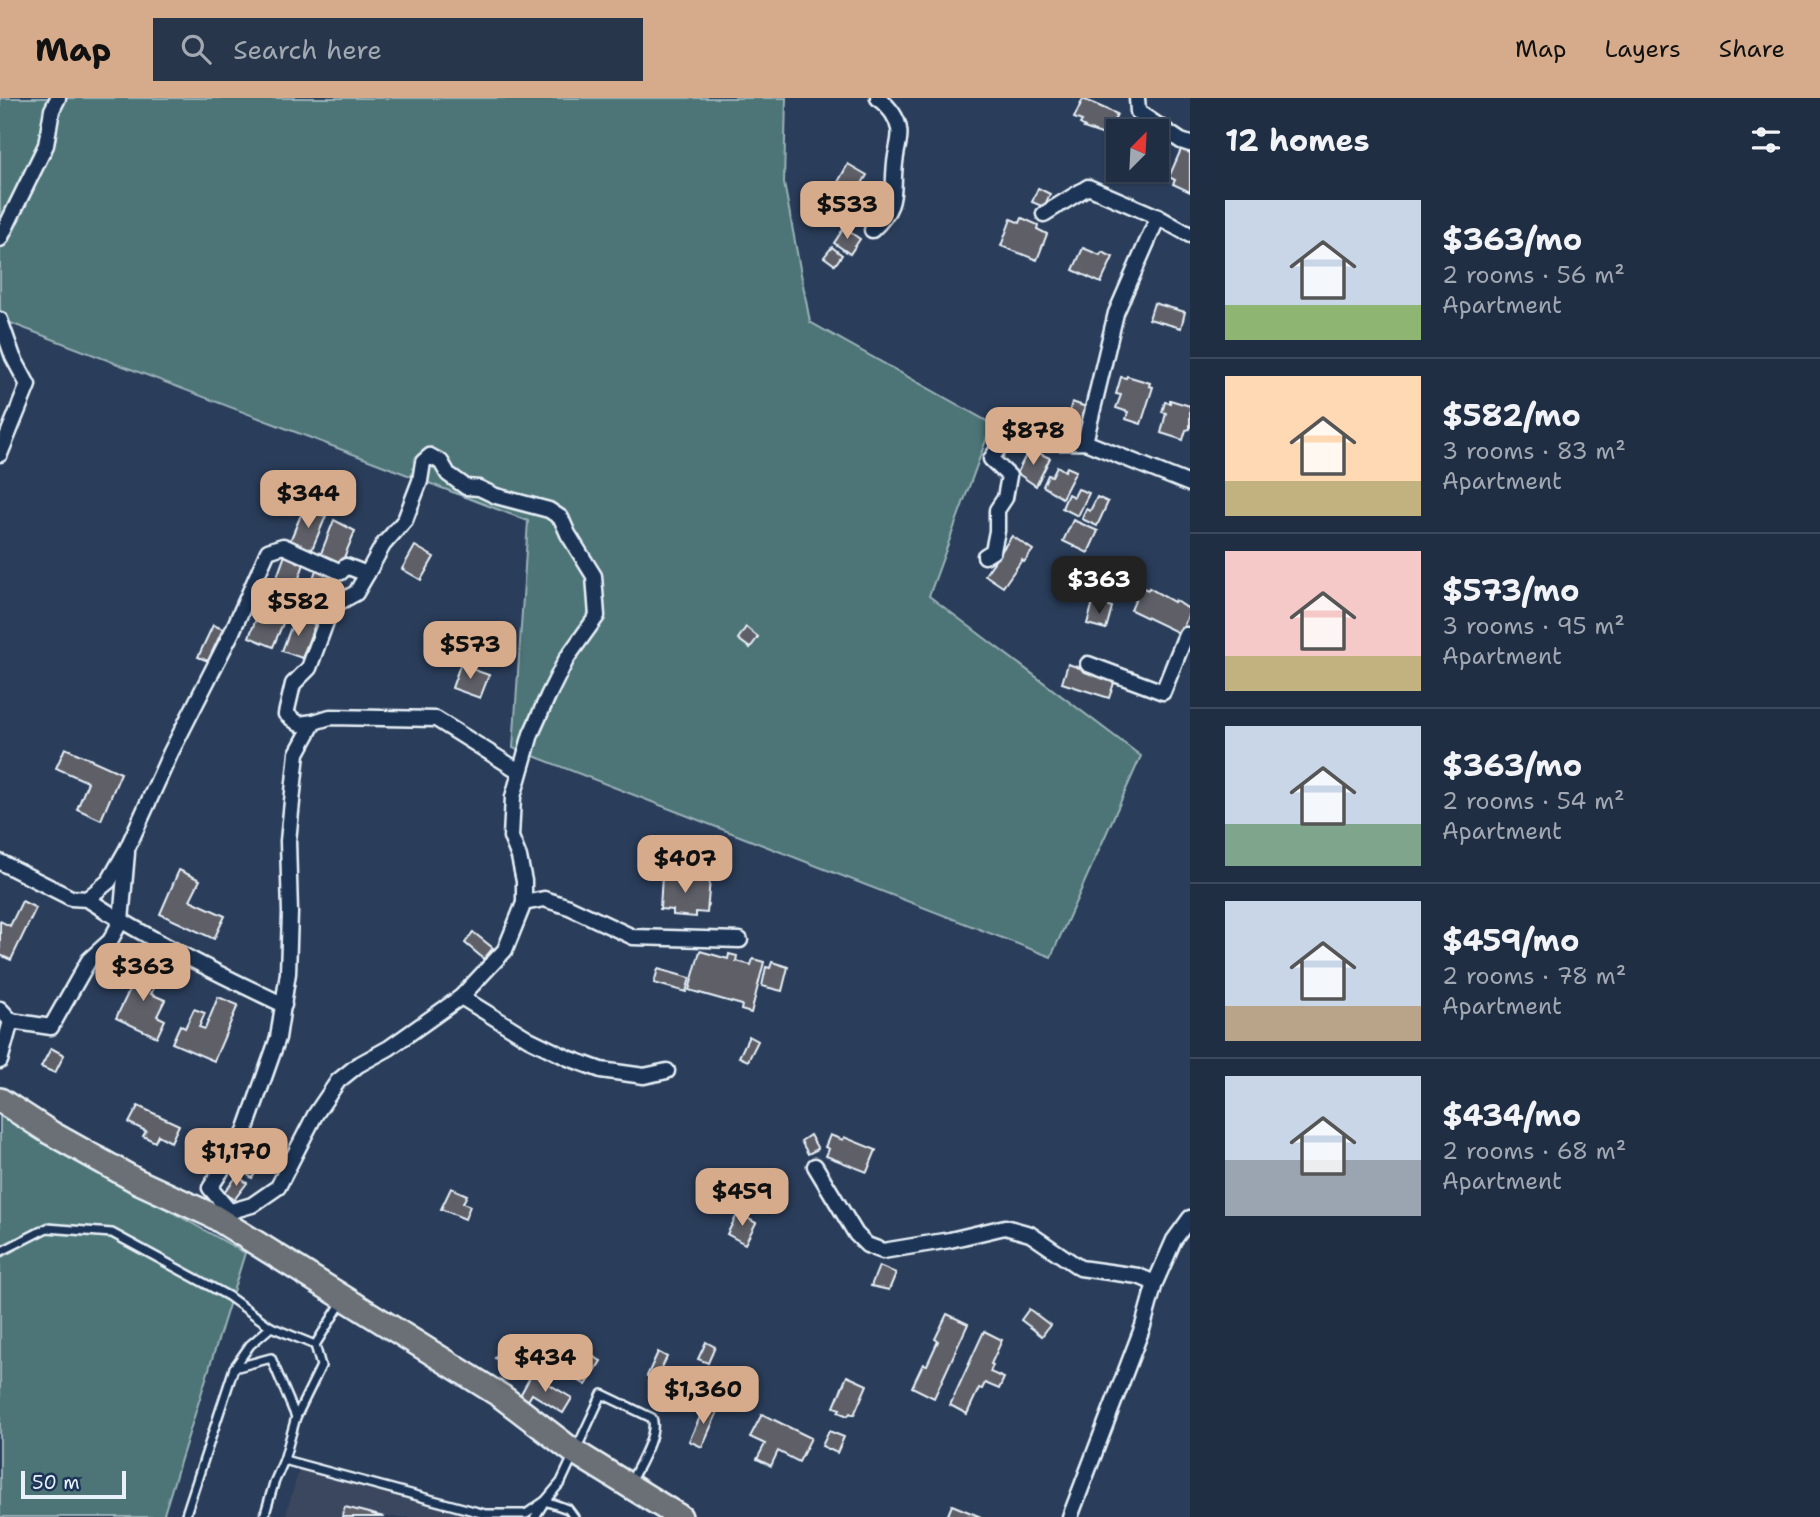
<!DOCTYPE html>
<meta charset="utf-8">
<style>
:root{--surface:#202e44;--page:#28364b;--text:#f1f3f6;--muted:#a2a8b2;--line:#3d4a5d;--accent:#d6ab8b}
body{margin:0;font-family:"Shantell Sans",sans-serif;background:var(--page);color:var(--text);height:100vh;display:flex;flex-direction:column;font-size:26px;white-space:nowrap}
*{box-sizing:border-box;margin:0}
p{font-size:23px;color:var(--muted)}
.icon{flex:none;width:38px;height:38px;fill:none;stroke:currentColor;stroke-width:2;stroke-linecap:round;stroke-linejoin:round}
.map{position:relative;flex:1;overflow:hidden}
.panel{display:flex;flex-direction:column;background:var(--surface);width:630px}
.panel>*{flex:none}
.needle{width:46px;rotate:24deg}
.tools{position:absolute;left:1106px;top:21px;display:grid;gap:14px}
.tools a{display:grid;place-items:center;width:63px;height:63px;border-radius:0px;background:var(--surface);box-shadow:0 2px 5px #0004,0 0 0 2px var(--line);font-size:35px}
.scale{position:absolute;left:21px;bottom:18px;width:105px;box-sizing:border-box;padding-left:7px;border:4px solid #e8f1f8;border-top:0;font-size:19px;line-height:24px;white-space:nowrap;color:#e8f1f8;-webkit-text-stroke:5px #1d3557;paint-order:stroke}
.price{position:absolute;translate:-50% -60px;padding:0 16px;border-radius:14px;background:var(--accent);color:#111;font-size:23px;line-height:46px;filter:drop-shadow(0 2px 4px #0008)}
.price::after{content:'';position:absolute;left:50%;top:42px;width:21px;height:16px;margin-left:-10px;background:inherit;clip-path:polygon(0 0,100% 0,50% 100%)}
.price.on{background:#222;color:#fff}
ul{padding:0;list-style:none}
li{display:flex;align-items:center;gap:21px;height:175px;padding:0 35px}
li+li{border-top:2px solid var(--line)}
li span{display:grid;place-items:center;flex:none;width:196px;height:140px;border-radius:0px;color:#555}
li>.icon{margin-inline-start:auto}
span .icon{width:84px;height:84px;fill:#fffc;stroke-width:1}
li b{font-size:30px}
h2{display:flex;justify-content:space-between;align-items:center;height:84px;padding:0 35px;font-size:30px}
header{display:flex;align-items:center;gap:42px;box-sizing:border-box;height:98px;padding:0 35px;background:var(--accent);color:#111}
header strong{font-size:33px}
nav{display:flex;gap:38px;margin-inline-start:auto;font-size:24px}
.search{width:490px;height:63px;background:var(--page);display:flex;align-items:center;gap:18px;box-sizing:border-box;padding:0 24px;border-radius:0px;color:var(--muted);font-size:26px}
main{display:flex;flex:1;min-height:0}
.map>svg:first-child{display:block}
.built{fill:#3a475e}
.green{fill:#4d7477;stroke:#9ab2b8;stroke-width:2}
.building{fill:#5e5f68;stroke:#e8f1f8;stroke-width:2}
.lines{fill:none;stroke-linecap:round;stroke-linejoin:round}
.lane-casing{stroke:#e8f1f8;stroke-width:12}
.street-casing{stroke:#e8f1f8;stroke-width:19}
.primary-casing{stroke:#e8f1f8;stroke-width:28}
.lane{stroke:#1d3557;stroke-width:7}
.street{stroke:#1d3557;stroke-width:14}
.primary{stroke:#6b7074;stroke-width:23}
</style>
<header>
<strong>Map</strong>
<div class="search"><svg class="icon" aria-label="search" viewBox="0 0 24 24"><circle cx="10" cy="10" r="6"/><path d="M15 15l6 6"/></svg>Search here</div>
<nav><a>Map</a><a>Layers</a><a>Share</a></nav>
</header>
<main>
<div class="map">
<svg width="1190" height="1419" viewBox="0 0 1190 1419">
<rect width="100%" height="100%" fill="#2a3d5a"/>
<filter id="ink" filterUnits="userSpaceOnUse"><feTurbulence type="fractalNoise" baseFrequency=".0143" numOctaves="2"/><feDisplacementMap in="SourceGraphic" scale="14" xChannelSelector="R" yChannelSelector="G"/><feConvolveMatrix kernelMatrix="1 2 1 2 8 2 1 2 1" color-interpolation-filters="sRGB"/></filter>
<g filter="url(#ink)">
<!-- built -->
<path class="built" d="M299,1372L464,1415L468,1419H285Z"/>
<!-- green -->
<g class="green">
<path d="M0,0H786L784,85L810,224L992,326L929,498L1141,658L1051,859L513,650L528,423L0,221Z"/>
<path d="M0,1018L245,1155L163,1419H0Z"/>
</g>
<!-- building -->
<g class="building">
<path d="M1083,1L1117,16L1107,38L1084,30L1085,29L1080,26L1082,23L1074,20Z"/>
<path d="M1182,49L1190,53V94L1173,86L1175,82L1169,79Z"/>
<path d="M848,66L867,77L857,94L838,84Z"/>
<path d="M1038,90L1050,96L1044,109L1032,104Z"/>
<path d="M1022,120L1038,127L1037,131L1047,136L1037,162L1001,148L1011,121L1020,125Z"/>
<path d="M844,130L860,141L850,156L834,145Z"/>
<path d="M832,149L842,157L835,167L824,159Z"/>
<path d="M1083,150L1100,157L1102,154L1113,159L1101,185L1073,172Z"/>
<path d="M1154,205L1185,214L1181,230L1149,221Z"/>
<path d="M1127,278L1150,285L1149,288L1153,289L1141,326L1126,321L1128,314L1116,310L1121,297L1116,296L1121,279L1126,280Z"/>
<path d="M1170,302L1190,308V331L1186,332L1183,342L1161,335L1166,315L1162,314L1165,304L1170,305Z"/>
<path d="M1072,304L1089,310L1085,324L1068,318Z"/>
<path d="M1029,351L1050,360L1036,388L1017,375Z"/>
<path d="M1057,368L1065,373L1067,369L1076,373L1062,400L1043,388L1048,377L1052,378Z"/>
<path d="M1078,391L1089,395L1078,418L1062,410L1068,396L1074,399Z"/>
<path d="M1097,399L1108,404L1097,428L1082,421L1086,411L1090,413Z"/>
<path d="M303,412L326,418L310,456L300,451L302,448L290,443Z"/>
<path d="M334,422L355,433L341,467L320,458Z"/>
<path d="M1073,422L1098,433L1088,455L1063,443Z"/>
<path d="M1012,438L1033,452L1024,464L1022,462L1003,489L985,477Z"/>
<path d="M415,448L434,459L421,482L402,471Z"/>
<path d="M285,457L305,463L293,497L273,490Z"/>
<path d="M317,469L334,475L323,509L305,504Z"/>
<path d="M1141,489L1148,492L1149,490L1174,504L1175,502L1190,512L1181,536L1131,512Z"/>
<path d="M264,501L289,511L273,549L249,539Z"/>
<path d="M1093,504L1112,509L1106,531L1087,526Z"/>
<path d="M295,519L315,526L302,560L282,553Z"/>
<path d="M213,527L223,531L208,563L198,559Z"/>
<path d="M746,529L758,539L750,550L738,541Z"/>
<path d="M1068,566L1115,582L1109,600L1062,585Z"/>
<path d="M460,567L489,577L480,600L452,590Z"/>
<path d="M65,650L121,675L101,722L77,711L88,684L56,670Z"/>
<path d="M179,772L200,782L190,802L225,818L214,841L160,816Z"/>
<path d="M662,777L710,781L707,815L696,814V819L673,817V812L660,811Z"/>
<path d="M22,803L36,810L11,862L0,857V823L10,828Z"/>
<path d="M473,834L493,850L484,861L465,845Z"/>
<path d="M700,853L728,861L729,856L737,858L736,863L751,867L753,861L764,864L751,915L741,912L742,907L689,892Z"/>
<path d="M772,864L788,869L782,893L762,888L766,869L770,870Z"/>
<path d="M142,866L161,875L151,896L165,902L157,918L165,922L157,939L116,920Z"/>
<path d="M658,871L690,880L686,894L654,885Z"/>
<path d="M218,899L238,907L214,963L172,945L180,927L185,930L194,911L205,915L199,929L205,931Z"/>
<path d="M749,938L758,943L748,963L739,959Z"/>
<path d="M51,950L64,957L55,975L41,969Z"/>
<path d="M138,1008L179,1027L171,1044L158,1037L155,1044L143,1038L146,1033L129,1025Z"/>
<path d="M810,1037L818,1051L808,1056L801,1043Z"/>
<path d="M830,1037L843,1042L844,1039L876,1052L867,1074L826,1058L829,1051L825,1049Z"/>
<path d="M249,1060L260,1068L252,1080L241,1072Z"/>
<path d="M237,1078L247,1085L234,1102L224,1095Z"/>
<path d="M451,1090L467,1097L463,1105L470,1108L465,1121L441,1111Z"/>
<path d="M738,1115L756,1125L745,1146L727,1136Z"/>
<path d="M879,1168L896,1175L889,1192L871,1188Z"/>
<path d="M1029,1211L1050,1227L1042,1238L1021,1222Z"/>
<path d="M947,1216L968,1226L934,1300L912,1289L923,1266L927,1267L938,1243L935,1241Z"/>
<path d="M984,1233L1002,1242L991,1266L993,1267L990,1274L1004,1280L999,1291L985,1285L982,1291L979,1290L967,1316L950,1307Z"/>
<path d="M706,1244L715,1249L708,1265L698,1261Z"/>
<path d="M572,1246L601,1263L586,1287L574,1280L582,1267L565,1257Z"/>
<path d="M499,1254L520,1265L517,1271L495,1260Z"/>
<path d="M658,1254L667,1259L656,1282L647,1278Z"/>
<path d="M532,1276L572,1300L563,1315L532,1296L526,1306L518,1301Z"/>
<path d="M847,1278L867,1287L854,1317L850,1315L848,1318L838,1314L840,1311L834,1309Z"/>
<path d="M705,1308L718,1313L702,1349L689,1343Z"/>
<path d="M762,1316L811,1340L799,1364L778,1353L771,1368L757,1361L765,1346L750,1339Z"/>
<path d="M829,1333L844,1339L837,1355L822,1348Z"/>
<path d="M952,1407L981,1419H947Z"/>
<path d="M345,1409L384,1419H342Z"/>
</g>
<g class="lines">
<!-- lane casing -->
<g class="lane-casing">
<g id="lane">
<path d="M0,1154L47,1130L112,1135L228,1198L271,1229L315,1247"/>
<path d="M342,1204L315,1247L321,1268L296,1319L284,1362L485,1416H526L545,1403L561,1384L602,1296L652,1320C659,1335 637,1370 630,1385"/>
<path d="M234,1270L271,1260L296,1319"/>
<path d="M185,1419L234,1270L250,1247L271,1229"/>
<path d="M264,1419L274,1385L284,1362"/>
<path d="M535,1419L545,1403L568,1411L574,1419"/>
</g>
</g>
<!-- street casing -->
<g class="street-casing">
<g id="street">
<path d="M1137,0L1138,14L1181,43L1190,46"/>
<path d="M1044,116L1088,89L1158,119L1190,137"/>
<path d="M872,132C902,104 890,92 896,58C897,50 901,39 899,31C897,18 888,8 878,0"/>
<path d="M0,141L46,47L52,12L58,0"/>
<path d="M0,222L13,259L28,287L0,356"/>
<path d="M1085,344L1116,215L1158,119"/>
<path d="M985,458L993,453L997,433V412L1005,400L1009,378L991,361L1002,345L1085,344L1190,386"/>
<path d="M1088,566L1163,594L1183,544L1186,537H1190"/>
<path d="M314,624L299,626L286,616L293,586L309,570L330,513L336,506L356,495L367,476"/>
<path d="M0,764L71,800L87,801L109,783L127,751L171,654L232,534L268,453L283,448L341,474L346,468L367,476L383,447L405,422L420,383L423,364L430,358L441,364L448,376L466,389L479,390L496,398L549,412L561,420L568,436L594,478L597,518L567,560L548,598L531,636L513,699L511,739L519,759L524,783V805"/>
<path d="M87,801C150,842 216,875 284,907"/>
<path d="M461,899L529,941L568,960L601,972L644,978L667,973"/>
<path d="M0,911L11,923L0,963"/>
<path d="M11,923L51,929L89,862L110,843L121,823L127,755"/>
<path d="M815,1068L856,1136L867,1147L883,1153L950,1142L1005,1129L1030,1136L1080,1170L1138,1178L1155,1185"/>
<path d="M231,1115L210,1090L243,1039L278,940L288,875L290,815L288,743L297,655L314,624L330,619L436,621L519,673"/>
<path d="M221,1116L252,1107L278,1089L315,1017L338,983L358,967L389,950L461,899L505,852L524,805L544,801L569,809L633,839L740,842"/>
<path d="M1070,1419L1143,1228L1155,1185L1174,1142L1190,1120"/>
</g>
</g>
<!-- primary casing -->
<g class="primary-casing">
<path id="primary" d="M0,1002L51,1035L137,1083L213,1118L501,1298L573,1353L680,1419"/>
</g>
<!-- lane -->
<use href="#lane" class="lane"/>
<!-- street -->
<use href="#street" class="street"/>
<!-- primary -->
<use href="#primary" class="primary"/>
</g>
</g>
</svg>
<div class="tools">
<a><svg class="needle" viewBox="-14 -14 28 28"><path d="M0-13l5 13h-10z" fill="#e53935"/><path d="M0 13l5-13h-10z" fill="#a2a8b2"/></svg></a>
</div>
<div class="scale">50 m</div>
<b class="price" style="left:847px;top:143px">$533</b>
<b class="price" style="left:1033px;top:369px">$878</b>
<b class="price" style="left:308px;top:432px">$344</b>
<b class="price on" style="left:1099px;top:518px">$363</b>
<b class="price" style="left:298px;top:540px">$582</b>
<b class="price" style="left:470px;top:583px">$573</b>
<b class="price" style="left:685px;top:797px">$407</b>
<b class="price" style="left:143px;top:905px">$363</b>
<b class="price" style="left:236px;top:1090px">$1,170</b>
<b class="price" style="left:742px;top:1130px">$459</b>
<b class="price" style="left:545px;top:1296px">$434</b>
<b class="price" style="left:703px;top:1328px">$1,360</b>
</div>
<section class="panel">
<h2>12 homes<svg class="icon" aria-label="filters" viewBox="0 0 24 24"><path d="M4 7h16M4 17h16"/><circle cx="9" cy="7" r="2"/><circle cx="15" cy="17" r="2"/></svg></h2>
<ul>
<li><span style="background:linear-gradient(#c9d6e8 75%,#8fb573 0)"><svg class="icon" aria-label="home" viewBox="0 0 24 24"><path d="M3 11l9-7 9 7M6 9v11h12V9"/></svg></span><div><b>$363/mo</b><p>2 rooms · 56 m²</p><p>Apartment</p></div></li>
<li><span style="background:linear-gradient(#ffd9b3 75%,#c2b280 0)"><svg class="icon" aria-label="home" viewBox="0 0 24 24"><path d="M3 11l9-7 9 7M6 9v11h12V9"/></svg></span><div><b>$582/mo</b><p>3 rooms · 83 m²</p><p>Apartment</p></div></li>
<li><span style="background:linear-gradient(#f6c9c9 75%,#c2b280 0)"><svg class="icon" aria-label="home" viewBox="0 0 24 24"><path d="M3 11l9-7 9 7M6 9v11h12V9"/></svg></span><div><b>$573/mo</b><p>3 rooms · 95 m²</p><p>Apartment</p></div></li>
<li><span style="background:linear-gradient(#c9d6e8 70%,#7fa58c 0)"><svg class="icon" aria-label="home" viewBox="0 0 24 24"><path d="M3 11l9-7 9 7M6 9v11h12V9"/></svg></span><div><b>$363/mo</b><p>2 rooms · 54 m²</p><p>Apartment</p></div></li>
<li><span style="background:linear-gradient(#c9d6e8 75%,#b9a48a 0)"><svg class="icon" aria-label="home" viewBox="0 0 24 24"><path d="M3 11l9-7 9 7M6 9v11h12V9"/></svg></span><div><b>$459/mo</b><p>2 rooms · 78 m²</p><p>Apartment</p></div></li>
<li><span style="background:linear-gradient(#c9d6e8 60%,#9aa5b1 0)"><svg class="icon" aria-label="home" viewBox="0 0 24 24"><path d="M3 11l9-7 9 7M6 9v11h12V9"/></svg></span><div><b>$434/mo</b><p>2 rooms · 68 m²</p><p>Apartment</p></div></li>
</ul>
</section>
</main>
